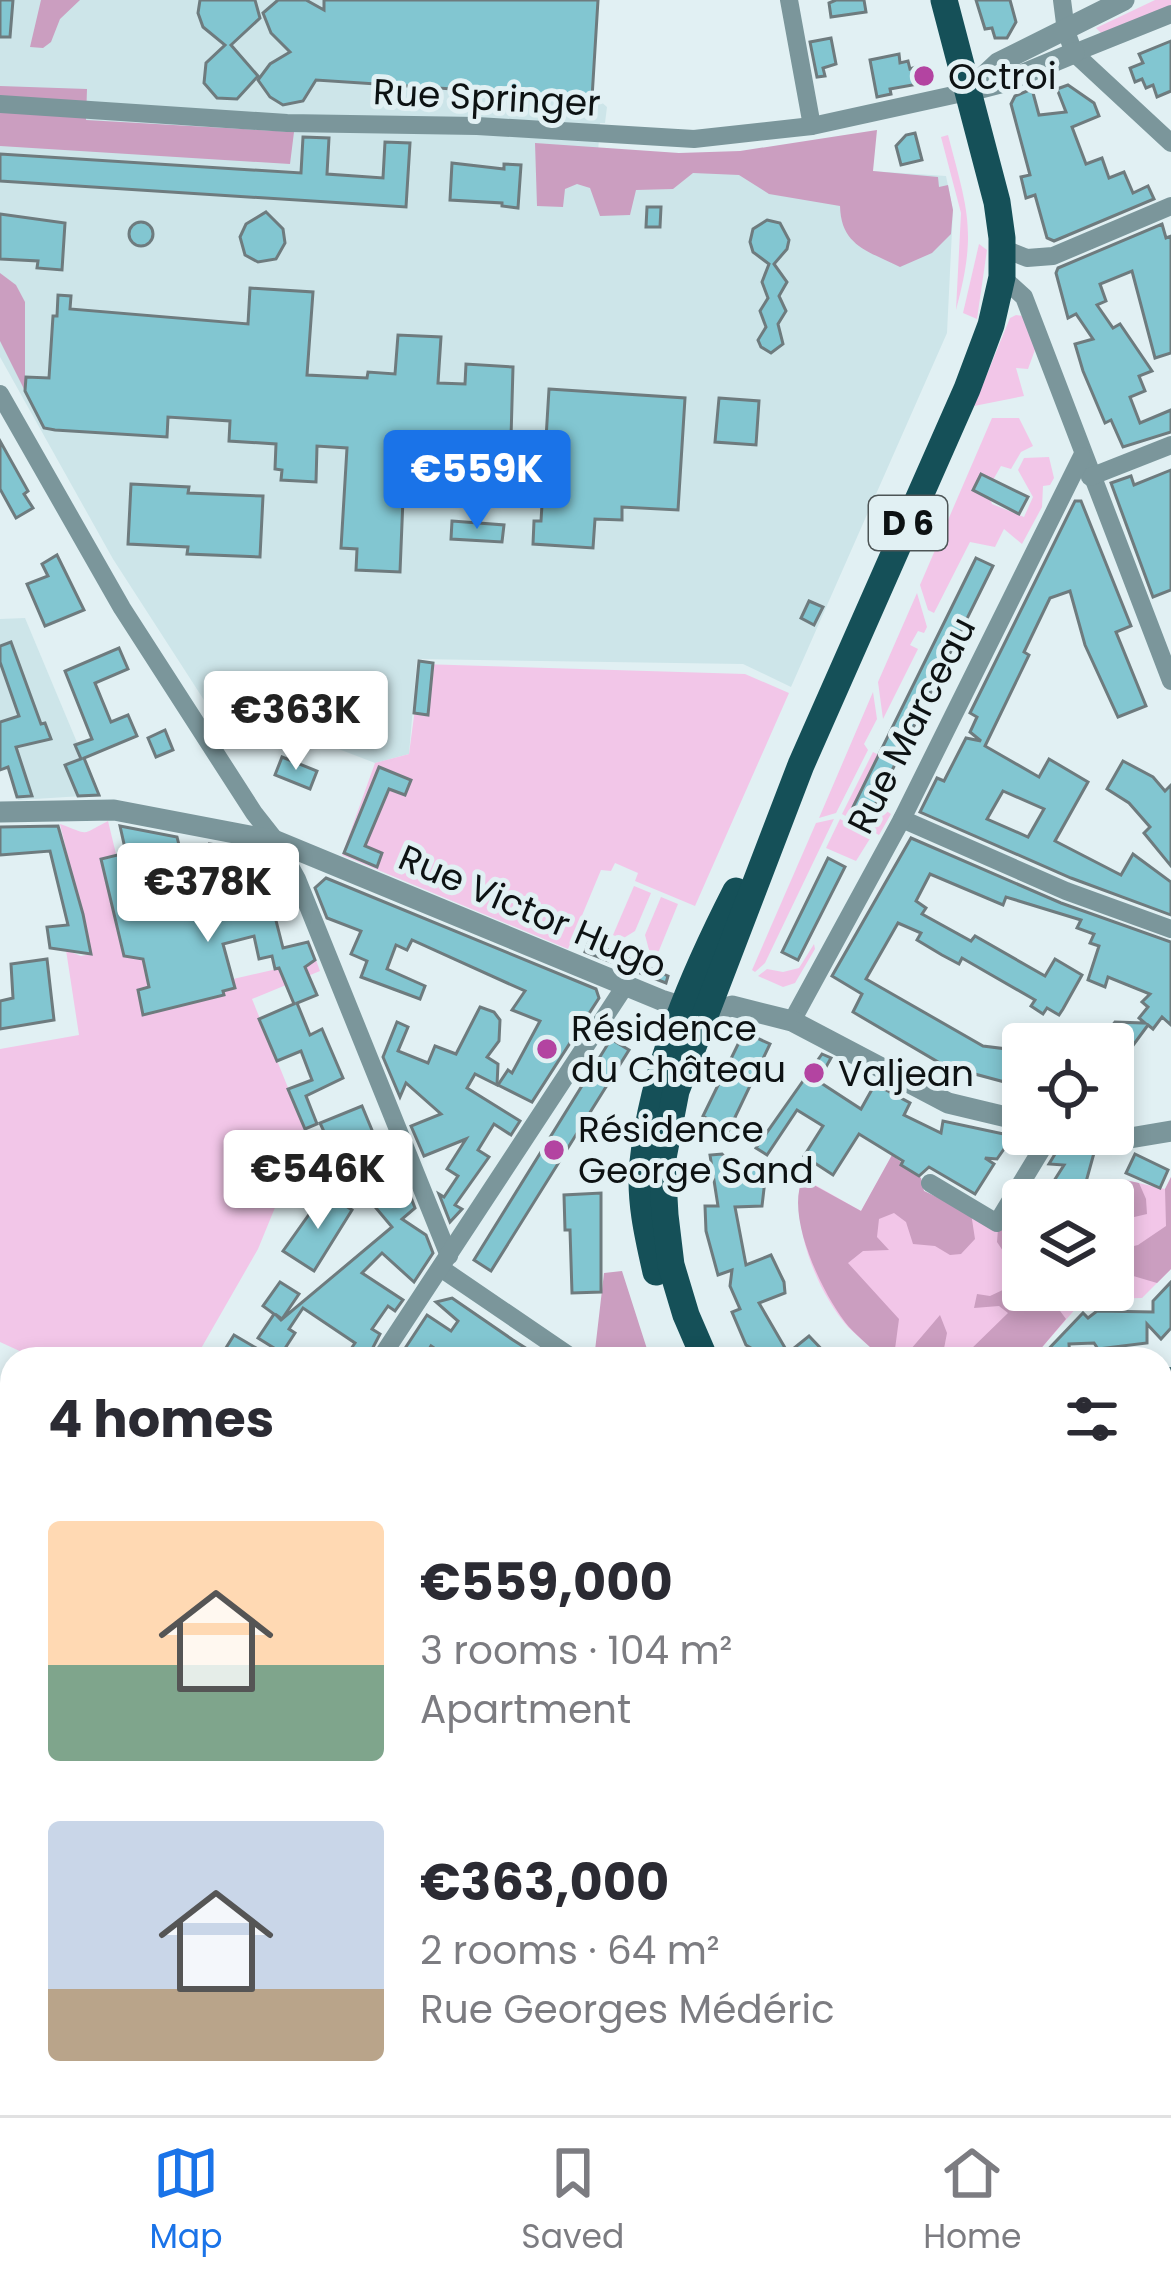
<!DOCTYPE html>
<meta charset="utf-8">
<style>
:root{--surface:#fff;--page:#f7f7f7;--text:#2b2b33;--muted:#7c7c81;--line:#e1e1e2;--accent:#1a73e8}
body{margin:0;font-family:Poppins,sans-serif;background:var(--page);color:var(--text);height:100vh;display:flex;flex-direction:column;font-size:45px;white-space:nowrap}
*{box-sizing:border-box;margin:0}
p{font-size:39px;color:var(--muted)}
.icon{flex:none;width:66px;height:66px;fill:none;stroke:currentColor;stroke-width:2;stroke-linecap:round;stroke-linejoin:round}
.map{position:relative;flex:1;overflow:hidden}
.details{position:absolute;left:0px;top:1347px;width:1173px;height:768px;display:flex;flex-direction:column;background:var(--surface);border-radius:36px 36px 0 0;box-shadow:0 6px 18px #0003}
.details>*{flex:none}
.buttons{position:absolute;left:1002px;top:1023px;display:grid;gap:24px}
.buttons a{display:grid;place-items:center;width:132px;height:132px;border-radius:12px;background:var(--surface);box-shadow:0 6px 18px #0003;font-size:60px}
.price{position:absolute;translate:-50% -102px;padding:0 27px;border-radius:12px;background:#fff;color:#222;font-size:39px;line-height:78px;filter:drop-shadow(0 3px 6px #0008)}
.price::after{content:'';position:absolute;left:50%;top:72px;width:36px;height:27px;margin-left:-18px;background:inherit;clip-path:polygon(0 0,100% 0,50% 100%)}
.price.on{background:var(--accent);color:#fff}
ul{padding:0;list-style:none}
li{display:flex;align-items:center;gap:36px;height:300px;padding:0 48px}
li span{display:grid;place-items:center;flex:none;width:336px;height:240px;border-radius:12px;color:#555}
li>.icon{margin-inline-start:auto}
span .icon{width:144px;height:144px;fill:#fffc;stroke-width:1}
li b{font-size:51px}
h2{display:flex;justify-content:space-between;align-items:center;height:144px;padding:0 48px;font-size:51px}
.menu{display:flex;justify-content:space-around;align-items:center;height:168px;border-top:3px solid var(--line);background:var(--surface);font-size:33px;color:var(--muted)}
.menu a{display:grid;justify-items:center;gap:6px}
.menu .on{color:var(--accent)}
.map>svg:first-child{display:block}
.built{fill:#cde5e9}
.green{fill:#f2c6e8}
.forest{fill:#cb9ec0}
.building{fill:#82c6d1;stroke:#6e7b7e;stroke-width:3;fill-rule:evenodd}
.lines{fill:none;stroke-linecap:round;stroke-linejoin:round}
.minor{stroke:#7b969b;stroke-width:18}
.tertiary{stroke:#7b969b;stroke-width:21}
.secondary{stroke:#436d74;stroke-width:24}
.primary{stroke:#155058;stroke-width:27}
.poi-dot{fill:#b344a1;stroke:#e1f0f3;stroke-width:4.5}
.labels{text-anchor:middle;stroke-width:10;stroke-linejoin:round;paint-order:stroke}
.shield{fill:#e1f0f3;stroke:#4d5556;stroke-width:3}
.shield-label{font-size:33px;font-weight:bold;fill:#0d1213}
.poi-label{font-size:36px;fill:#0d1213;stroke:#e1f0f3;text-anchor:start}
.street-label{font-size:36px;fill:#0d1213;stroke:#e1f0f3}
</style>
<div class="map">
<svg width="1171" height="2115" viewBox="0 0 1171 2115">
<rect width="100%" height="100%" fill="#e1f0f3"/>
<!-- built -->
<g class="built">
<path d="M0,0H598L592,94L607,107L605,123H600L598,153L946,176L953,210L947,333L791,687L743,664L417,659L409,754L375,763L229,707L213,714L113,559L0,357Z"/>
<path d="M25,618L99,795L18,800L0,743V619Z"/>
</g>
<!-- green -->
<g class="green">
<path d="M1155,0H1171V5L1102,34L1096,28Z"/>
<path d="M948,135C968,211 977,232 956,310L961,213L941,137Z"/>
<path d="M979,244L987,250L977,319L963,313Z"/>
<path d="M1016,315L1023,316L1036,347L1028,369L1016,368L1024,396L974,406L1010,318Z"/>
<path d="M992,418H1019L1033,446L1021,452L1011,469L1001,466L993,480L981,474L992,504L1024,517L1033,497L1018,470L1024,458L1049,457L1054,478L1050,485L1043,486L1042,507L1022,544L1004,529L995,547L970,542L934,613L928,610L920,585Z"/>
<path d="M917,593L927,627L924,633L918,631L910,645L918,649L883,719L878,682Z"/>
<path d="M421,664L745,674L789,693L695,906L635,881L638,873L615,863L611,871L601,870L568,949L342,855L375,763L409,754Z"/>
<path d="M873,692L877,719L864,744L868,750L836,813L819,818Z"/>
<path d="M873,752L879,755L870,815L876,804L891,814L879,835L842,814Z"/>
<path d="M834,819L765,963L755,972L752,970L816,823Z"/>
<path d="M840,819L871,837L856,861L826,848Z"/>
<path d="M108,821L116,854L100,859L124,956L143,959L178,1002L235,988L233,979L316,960L320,971L252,999L306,1132L258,1249L195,1359H37L0,1342V1049L79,1035L66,950L81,956L91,954L60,824C91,835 79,836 108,821Z"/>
<path d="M634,886L651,893L635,931L622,939L613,935Z"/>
<path d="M661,897L678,904L658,953L649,950L645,935Z"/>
<path d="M814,944L815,949L795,983L783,987L758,976L767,969L783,972L799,968Z"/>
<path d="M892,1155L921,1178L924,1191L998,1229L1022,1196L1028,1200H1023V1290H1113V1200H1082L1088,1190L1125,1180L1165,1189L1171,1177V1269L1142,1298L1084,1299L1032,1359H883C872,1348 859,1338 848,1327C816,1290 791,1226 801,1177L861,1211Z"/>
<path d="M0,1442L12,1448V1767L0,1762V1711L6,1670L0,1667Z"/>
<path d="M1161,2063L1171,2077V2115H911L899,2103H1161Z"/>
<path d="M452,2103H665L649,2115H459Z"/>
</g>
<!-- forest -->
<g class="forest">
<path d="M41,0H80L60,19L51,42L43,48L30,47Z"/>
<path d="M0,86L87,89L86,120L294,132L290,164L0,146Z"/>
<path d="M877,130L873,171L938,177L939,187L948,185L953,210L951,234L932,253L900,267C868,251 841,246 840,206L769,194L739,175L693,173L673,189L636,190L630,215L600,216L590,188L577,184L565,189L563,207L537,206L535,143L679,153L740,151Z"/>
<path d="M0,273L16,285L25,302V391L0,341Z"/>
<path d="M892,1155L921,1178L924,1191L971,1213L975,1239L961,1254L950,1255L935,1246L913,1244L906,1222L894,1213L879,1219L877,1237L889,1250L863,1251L848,1263L899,1319L895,1349L905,1356L940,1315L947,1333L942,1359H883C872,1348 859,1338 849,1327C824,1298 784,1215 803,1179L861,1211Z"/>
<path d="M1171,1177V1269L1157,1283L1113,1270V1251L1138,1245L1166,1226L1165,1189Z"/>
<path d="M1125,1180L1139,1183L1146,1199L1147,1214L1113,1222V1200H1082L1088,1190Z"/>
<path d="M1022,1196L1028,1200H1023V1290H1055L1049,1296L1066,1319L1032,1359H968V1352L1008,1313L999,1306L974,1308L977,1294L990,1296L1007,1288L1015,1269L997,1242L998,1229Z"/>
<path d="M622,1271L647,1349L652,1359H594L604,1273Z"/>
</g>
<!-- building -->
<g class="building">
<path d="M0,0H13L10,37H0Z"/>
<path d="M200,0H255L260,18L231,45L258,76L237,99L217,98L204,83L206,63L225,45L203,27L198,13Z"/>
<path d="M278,0H306L324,10V0H598L592,98L316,80L303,101L283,105L270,97L258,80L270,64L290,52L271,33L263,13Z"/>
<path d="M836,0H864L866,12L831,17L829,3Z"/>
<path d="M976,0H1010L1016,22L1007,38H995L992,28L985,29Z"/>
<path d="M831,38L836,64L823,68L825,76L817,77L810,42Z"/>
<path d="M1171,41V91L1157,97L1153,85L1146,88L1142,79L1135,82L1130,68L1143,63L1139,54Z"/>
<path d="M899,54L900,63L908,61L910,69L922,65L923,70L931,71L924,83L890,89L891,94L877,97L870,60Z"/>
<path d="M1068,85L1094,103L1099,116L1072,127L1086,164L1102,158L1109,178L1124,172L1133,193L1148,186L1154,199L1054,241L1047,238L1035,195L1026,198L1021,177L1030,175L1011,104L1015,96L1032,89L1039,115L1066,112L1057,89Z"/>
<path d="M915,133L922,160L901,165L896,146L906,135Z"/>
<path d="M303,137L329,138L327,174L383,178L385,142L410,143L406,207L0,181V154L301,173Z"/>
<path d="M452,163L504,169V164L521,165L518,208L502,206V203L450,200Z"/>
<path d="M647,207H661L660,227H646Z"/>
<path d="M266,212L283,229L285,243L276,259L258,262L245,255L240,237L246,224Z"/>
<path d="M0,214L65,223L62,270L37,268L38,261L0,259Z"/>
<path d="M767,220L780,223L789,240L787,249L774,264L787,282L779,296L786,311L778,324L783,344L771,353L761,347L758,340L766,327L760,311L768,298L762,282L769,264L753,252L750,242L753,229Z"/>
<circle cx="141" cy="234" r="12"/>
<path d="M1162,224L1166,238L1171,236V353L1155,358L1132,271L1100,284L1106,301L1097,305L1113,328L1120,324L1152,371L1139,376L1145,391L1130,397L1140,423L1171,410V432L1123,447L1111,420L1105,423L1083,371L1075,344L1093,339L1076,314L1068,318L1056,273L1058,268Z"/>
<path d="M250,288L313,292L307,375L367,378L368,372L395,374L398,335L441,337L438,383L465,384L466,364L513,367L511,438L478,436L477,456L433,453L431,480L445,481L444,501L403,499L400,572L356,570L357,549L341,548L347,448L317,446L316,482L281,480L282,470L275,469L276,444L229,441L230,421L168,417L167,437L55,430L44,428L25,391L26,377L49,378L53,316H57L58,295L71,296L70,309L248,324Z"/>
<path d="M549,389L685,398L678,510L622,507V520L595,519L593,548L533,544L534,521H541Z"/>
<path d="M719,398L759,401L756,445L715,442Z"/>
<path d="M0,441L28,491L24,494L33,508L16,518L0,489Z"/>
<path d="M1171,470V590L1153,597L1111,483L1131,476L1134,485Z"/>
<path d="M981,474L1028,497L1019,514L973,490Z"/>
<path d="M131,484L189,487L188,493L263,496L260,557L187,554L188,547L128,544Z"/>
<path d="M1075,501H1081L1131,626L1116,632L1146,706L1118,717L1085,645L1070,591L1050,598L1024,652L1029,655L985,746L1039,777L1049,759L1088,782L1055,841L1121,875L1133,854L1171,882V915L1071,878L920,812L937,778L944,781L966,738L981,741L970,732L977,717L970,713ZM1003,791L1044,809L1028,837L987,819Z"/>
<path d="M452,521L504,525L502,542L451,539Z"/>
<path d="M57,555L84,610L45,626L27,584L48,576L42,564Z"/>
<path d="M976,558L993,566L870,815L853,807Z"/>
<path d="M809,601L823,607L814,625L801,618Z"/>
<path d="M11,642L41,724L45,723L51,739L16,747L32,796L17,797L8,767L0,770V722L19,716L0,662V646Z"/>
<path d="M119,648L128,669L95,683L111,722L128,715L137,736L84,758L99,795L78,796L65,765L81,759L75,745L92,739L65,671Z"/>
<path d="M419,661L433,663L428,715L414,713Z"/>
<path d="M165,730L173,750L156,757L148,738Z"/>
<path d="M282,757L317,771L310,789L275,775Z"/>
<path d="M1123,761L1153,777L1165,791L1171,785V866L1144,833L1150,827L1129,803L1107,789Z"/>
<path d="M379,767L411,780L405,795L389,789L365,846L382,853L377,867L344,853Z"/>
<path d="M58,826L83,914L91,954L50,948L47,927L68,925L50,851L0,855V827Z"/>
<path d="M120,826L177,837L188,881L217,874L210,844L224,846L238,905L270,897L283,948L308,942L315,960L305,967L317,995L297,1003L310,1035L322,1029L343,1078L306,1096L317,1124L305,1129L288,1089L312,1080L301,1051L277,1061L259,1019L294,1004L279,968L275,969L272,956L259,959L254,936L223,944L235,988L223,991L224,995L143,1015L138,990L149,987L143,959L124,956L101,859L126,853Z"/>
<path d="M911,838L1061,903L1171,942V1025L1162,1017L1153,1029L1148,1025L1131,1048L1129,1086L1113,1085V1044H1098L1115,1022L1145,1023L1139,1018L1148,1007L1142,1002L1150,994L1108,977L1105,987L1088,980L1099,946L1090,943L1094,934L1077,928L1081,920L1006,897L1003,905L930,874L916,901L926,908L922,914L971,941L975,936L1045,976L1055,959L1082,975L1063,1009L1059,1015L1047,1008L1043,1014L1031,1006L1035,1000L962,958L959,964L942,955L917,940L921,933L898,923L866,979L983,1046L1023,1051V1087L945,1066L853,1012L862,994L832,976Z"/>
<path d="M828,858L845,867L798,960L782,952Z"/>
<path d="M326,878L596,989L599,998L532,1102L498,1085L508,1070L512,1073L540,1021L512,1010L525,991L412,940L407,950L396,945L387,969L425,986L420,999L361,977L367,961L351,954L361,931L327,918L315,888Z"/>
<path d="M591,936L606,943L604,948L668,976L666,983L585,952Z"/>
<path d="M47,959L54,1020L0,1029V1001L13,998L11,964Z"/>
<path d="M480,1007L494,1012L500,1020L499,1041L487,1057L498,1064L497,1085L475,1074L467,1088L520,1121L511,1135L494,1124L478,1150L489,1157L455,1205L462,1209L450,1222L439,1194L444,1197L458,1176L447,1169L466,1139L424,1156L411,1126L441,1114L406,1083L400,1097L383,1057L397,1022L408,1027L398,1051L428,1063L435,1046L456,1054Z"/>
<path d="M744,1032L770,1044L728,1132L703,1116Z"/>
<path d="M611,1039L629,1050L491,1271L474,1260Z"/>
<path d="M822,1054L831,1058L818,1081L861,1109L875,1084L910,1103L904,1115L941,1133L943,1121L1013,1136L997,1159L985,1158L994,1164L975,1194L929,1167L919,1176L901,1165L903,1161L859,1134L833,1175L804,1156L823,1126L797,1110L767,1155L756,1148Z"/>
<path d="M362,1106L401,1200L410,1195L415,1208L402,1219L426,1235L433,1253L414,1282L382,1253L362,1273L403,1300L395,1311L388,1306L372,1329L380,1334L367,1359H344L355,1343L303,1308L289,1329L295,1333L282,1353L258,1338L274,1314L263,1306L280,1282L299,1294L282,1319L275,1314L281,1320L392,1227L371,1202L361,1206L331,1134L326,1136L320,1123Z"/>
<path d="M1058,1149L1094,1153L1086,1182L1076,1200H1030L1034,1188L1045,1195L1064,1165L1049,1164Z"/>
<path d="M722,1154L728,1160V1167L761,1165L765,1180L762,1206L735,1207L746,1265L771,1255L784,1282L785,1293L759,1303L788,1353L809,1336L831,1359H752L754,1350L746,1345L732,1312L740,1309L730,1286L732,1270L718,1275L706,1231L705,1206H718L710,1155Z"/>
<path d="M1135,1154L1168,1170L1160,1188L1126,1173Z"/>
<path d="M325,1192L352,1210L314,1271L283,1251Z"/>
<path d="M601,1193V1292L572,1293L570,1230H565L564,1195Z"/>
<path d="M1171,1282V1328L1161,1339L1147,1324V1343L1098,1349L1094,1343L1069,1344L1070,1359H1039L1083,1313L1088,1318L1097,1311L1153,1312V1301Z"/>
<path d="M452,1298L513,1340L543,1359H450L431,1346L423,1359H398L427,1315L451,1331L458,1321L436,1302Z"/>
<path d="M234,1335L275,1359H219Z"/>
</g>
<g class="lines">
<!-- minor -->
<g class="minor">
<path d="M789,0L812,126"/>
<path d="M1062,0L1066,31L1074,53L1171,143"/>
<path d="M1074,53L1171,14"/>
<path d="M0,104L287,123L477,126L694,139L812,126L967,92"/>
<path d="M1002,248L1027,258L1053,256L1171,206"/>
<path d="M1002,277L1024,297L1171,681"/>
<path d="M0,394L122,608L254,813L276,841L297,879L449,1256"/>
<path d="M1090,477L1171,445"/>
<path d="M902,819L1066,891L1171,929"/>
<path d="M792,1021L902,819L1082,456"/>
<path d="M930,1183L997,1223L1051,1134"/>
<path d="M442,1269L574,1359"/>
<path d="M380,1359L625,986"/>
<path d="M0,1427L12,1432"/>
<path d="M0,1781L12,1787"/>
<path d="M0,1922L12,1904"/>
<path d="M437,2103L446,2115"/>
</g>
<!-- tertiary -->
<g class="tertiary">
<path d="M973,90L1004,82L1074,53"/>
<path d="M967,92L998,63L1124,0"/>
<path d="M0,812L114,810L276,841L661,1000L705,1014L732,1006L792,1021L948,1103L1023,1121"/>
<path d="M1061,1134L1118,1140L1171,1131"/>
</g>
<!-- secondary -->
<g class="secondary">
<path d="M1161,1390L1171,1379"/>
<path d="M303,2115L318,2103"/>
</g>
<!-- primary -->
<g class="primary">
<path d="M656,1272C648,1237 639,1199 643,1162C653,1068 693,975 736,891"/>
<path d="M705,1359L686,1315L671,1265L665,1215L662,1163L676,1091L801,765L967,389L991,325L1002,277V238L997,202L944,0"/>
<path d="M1161,1848L1171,1861"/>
</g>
</g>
<!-- markers -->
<g class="poi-dot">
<circle cx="924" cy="76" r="12"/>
<circle cx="547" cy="1049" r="12"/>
<circle cx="814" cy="1073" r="12"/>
<circle cx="554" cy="1150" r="12"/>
</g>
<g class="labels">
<!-- shield labels -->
<rect class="shield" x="869" y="496" width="78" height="54" rx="9"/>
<g class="shield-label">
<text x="908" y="535">D 6</text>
</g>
<!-- poi labels -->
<g class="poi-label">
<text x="948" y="89">Octroi</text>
<text x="571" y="1041">Résidence<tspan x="571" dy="41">du Château</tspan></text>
<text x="838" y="1086">Valjean</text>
<text x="578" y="1142">Résidence<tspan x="578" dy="41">George Sand</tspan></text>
</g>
<!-- street labels -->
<g class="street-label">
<text transform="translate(487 97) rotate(3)" y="13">Rue Springer</text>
<text transform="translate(911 725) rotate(-63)" y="13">Rue Marceau</text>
<text transform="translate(533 911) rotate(23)" y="13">Rue Victor Hugo</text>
</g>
</g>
</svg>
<div class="buttons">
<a><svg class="icon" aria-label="locate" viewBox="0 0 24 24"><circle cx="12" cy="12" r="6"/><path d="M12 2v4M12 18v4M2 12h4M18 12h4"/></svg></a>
<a><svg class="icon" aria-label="layers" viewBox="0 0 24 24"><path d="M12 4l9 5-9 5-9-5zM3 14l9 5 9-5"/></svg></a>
</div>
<b class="price on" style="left:477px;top:532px">€559K</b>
<b class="price" style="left:296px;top:773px">€363K</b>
<b class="price" style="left:208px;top:945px">€378K</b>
<b class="price" style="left:318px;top:1232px">€546K</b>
<section class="details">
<h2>4 homes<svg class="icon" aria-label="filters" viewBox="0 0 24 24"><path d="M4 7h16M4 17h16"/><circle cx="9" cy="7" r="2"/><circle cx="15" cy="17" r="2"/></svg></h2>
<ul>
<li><span style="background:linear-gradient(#ffd9b3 60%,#7fa58c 0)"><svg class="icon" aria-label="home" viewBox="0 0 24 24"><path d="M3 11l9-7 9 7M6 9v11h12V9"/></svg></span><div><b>€559,000</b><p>3 rooms · 104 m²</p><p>Apartment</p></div></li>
<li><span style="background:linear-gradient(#c9d6e8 70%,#b9a48a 0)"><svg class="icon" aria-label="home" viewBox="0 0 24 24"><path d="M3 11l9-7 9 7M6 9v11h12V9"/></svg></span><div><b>€363,000</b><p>2 rooms · 64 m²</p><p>Rue Georges Médéric</p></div></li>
</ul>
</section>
</div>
<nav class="menu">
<a class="on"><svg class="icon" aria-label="map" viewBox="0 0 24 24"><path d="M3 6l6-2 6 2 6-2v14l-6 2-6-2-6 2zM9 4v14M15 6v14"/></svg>Map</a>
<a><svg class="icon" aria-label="saved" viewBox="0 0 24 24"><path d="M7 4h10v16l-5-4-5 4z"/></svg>Saved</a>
<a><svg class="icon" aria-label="home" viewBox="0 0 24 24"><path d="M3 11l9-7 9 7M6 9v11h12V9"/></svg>Home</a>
</nav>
